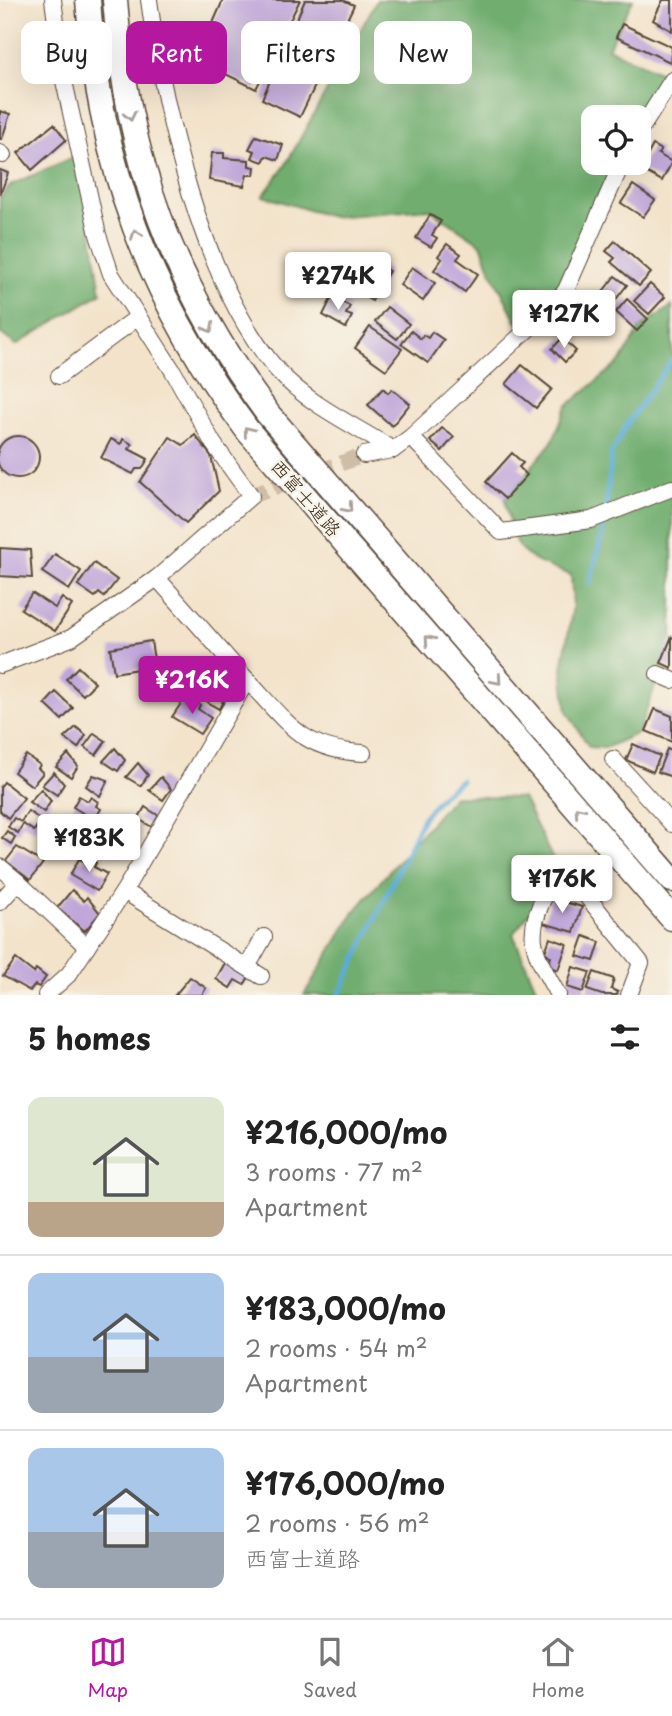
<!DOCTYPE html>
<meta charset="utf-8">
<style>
:root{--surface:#fff;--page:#f6f6f6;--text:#222;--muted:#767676;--line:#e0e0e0;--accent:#b5179e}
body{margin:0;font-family:"Playpen Sans","Klee One",sans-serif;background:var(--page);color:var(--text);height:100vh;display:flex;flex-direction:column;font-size:26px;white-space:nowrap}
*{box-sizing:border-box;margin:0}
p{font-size:23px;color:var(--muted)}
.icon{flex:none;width:38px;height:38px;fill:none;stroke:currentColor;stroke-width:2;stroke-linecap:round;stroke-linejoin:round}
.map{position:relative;height:995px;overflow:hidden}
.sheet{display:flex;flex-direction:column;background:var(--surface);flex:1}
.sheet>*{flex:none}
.banner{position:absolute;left:21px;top:21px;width:630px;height:63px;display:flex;gap:14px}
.controls{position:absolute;left:581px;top:105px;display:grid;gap:14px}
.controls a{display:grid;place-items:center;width:70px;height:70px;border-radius:14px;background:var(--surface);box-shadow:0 7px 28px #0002;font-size:35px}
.price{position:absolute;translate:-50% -60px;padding:0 16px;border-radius:7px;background:#fff;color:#222;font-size:23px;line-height:46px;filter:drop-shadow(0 2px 4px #0008)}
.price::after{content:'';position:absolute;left:50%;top:42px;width:21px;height:16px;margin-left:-10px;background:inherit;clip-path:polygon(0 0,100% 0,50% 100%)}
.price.current{background:var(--accent);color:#fff}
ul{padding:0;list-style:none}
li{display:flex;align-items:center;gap:21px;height:175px;padding:0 28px}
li+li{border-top:2px solid var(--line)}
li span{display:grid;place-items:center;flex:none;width:196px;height:140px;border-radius:14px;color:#555}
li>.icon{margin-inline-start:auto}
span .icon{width:84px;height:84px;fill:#fffc;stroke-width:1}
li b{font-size:30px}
h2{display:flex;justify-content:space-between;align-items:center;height:84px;padding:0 28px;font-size:30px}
.chip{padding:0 24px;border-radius:14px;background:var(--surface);box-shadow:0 7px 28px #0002;font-size:24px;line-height:63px}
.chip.current{background:var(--accent);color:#fff}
.menu{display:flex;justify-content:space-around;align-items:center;height:98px;border-top:2px solid var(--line);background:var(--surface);font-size:19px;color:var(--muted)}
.menu a{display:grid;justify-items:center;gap:4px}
.menu .current{color:var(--accent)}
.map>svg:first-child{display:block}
.forest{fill:#70ad6e;stroke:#566c46;stroke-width:2}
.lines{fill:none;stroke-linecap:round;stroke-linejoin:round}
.stream{stroke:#5cacd6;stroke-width:5}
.building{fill:#bfa6d9}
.minor-tunnel{stroke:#cebea8;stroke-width:16;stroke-dasharray:16 8;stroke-linecap:butt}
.minor-casing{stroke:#574638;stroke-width:18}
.highway-casing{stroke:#574638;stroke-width:27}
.minor{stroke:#fff;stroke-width:16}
.highway{stroke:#fff;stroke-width:24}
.oneway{stroke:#a79f9a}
.labels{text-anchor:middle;stroke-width:5;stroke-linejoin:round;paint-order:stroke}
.street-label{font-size:19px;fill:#3b2a1e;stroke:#f7f3e8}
</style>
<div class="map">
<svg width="672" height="995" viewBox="0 0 672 995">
<rect width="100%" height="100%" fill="#f7f3e8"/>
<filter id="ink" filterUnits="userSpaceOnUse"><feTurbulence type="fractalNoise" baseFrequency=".0143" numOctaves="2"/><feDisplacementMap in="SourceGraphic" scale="14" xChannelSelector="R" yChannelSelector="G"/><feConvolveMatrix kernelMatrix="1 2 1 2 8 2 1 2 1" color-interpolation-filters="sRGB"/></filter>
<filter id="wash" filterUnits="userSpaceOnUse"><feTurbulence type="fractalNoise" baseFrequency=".00686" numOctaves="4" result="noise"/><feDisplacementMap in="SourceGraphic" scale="28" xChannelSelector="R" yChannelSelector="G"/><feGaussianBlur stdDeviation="1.57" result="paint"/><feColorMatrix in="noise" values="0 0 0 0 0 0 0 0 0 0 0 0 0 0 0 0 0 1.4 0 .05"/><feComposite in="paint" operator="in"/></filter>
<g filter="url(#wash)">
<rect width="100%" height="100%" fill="#f3e3cb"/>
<!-- forest -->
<g class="forest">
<path d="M377,0H633L608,48L665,75L639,122V117H593V163H617L592,210L561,290L523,334L491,271L481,244L429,209L332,217L263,196L285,166Z"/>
<path d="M80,154L101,293L16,345L0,333V198L11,185Z"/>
<path d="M672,306V639L638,733L605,748L589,747L567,711L562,669L573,606L571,575C517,556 517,554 505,499L552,442L567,406L621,361L641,327Z"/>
<path d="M454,796L523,798L560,874L513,934L539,995H304L354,912Z"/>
</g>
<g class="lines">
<!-- stream -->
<g class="stream">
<path d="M590,583L603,529L612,452L629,421L672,360"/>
<path d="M339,995L424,816L442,795L461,780"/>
</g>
</g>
<g id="blocks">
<!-- building -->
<g class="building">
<path d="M223,0H300L256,89L197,60Z"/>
<path d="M305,0H343L354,5L300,117L262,99Z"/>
<path d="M663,0H672V31L653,20Z"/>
<path d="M622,24L672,47L670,62L616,37Z"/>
<path d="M0,111L10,114L2,139H0Z"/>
<path d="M54,124L66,140L32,170L18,153Z"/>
<path d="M256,136L283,145L278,160L266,156L263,162L252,158L255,151L249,149Z"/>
<path d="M653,145L661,150L658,154L672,162L662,181L640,169Z"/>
<path d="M212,153H224V158L249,160V166L255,167L254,175H247L244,186L209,180Z"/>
<path d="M0,170L8,173L0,195Z"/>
<path d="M633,185L655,200L643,217L621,203Z"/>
<path d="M430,215L441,221L432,235L437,238L431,247L416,238Z"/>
<path d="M615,241L651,273L639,286L611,262L615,258L606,251Z"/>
<path d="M447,244L461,254L457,259L478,274L465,292L434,270L442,259L438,256Z"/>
<path d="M367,258L389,271L372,301L349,288Z"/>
<path d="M412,267L435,283L423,301L400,285Z"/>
<path d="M615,276L627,285L613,303L601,294Z"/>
<path d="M650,284L665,297L649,314L634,301Z"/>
<path d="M332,297L350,306L346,314L352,316L346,328L323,315Z"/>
<path d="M627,299L648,319L637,331L616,312Z"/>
<path d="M387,307L409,324L397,339L375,322Z"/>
<path d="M370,327L402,349L386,370L355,348Z"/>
<path d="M411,331L421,339L423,335L428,338L432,332L444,340L428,363L401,344Z"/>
<path d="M562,338L576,351L565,362L552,349Z"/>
<path d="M522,365L552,389L536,408L506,384Z"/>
<path d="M383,388L388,393L392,389L410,404L392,426L368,405Z"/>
<path d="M442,428L454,437L442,451L430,441Z"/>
<path d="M195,435L211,456L219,491L186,523L140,482L170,437L183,445Z"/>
<circle cx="18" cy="457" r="21"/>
<path d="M111,439L121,444L123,439L132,444L129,449L148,459L142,469H136L133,474L101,458Z"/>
<path d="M512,453L523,463L519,467L527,475L505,499L486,482Z"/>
<path d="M0,548L30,550L32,578L0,576Z"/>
<path d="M55,554L81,571L69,590L42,572Z"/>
<path d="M94,563L117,580L104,597L99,593L95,597L78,585Z"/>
<path d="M32,593L55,608L62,598L72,605L55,631L21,609Z"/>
<path d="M672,636V668L661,663Z"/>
<path d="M151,641L155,666L114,673L110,648Z"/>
<path d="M78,667L95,683L83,695L66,679Z"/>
<path d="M219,679L231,686L219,709L207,702Z"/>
<path d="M56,692L73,708L62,720L45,704Z"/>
<path d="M186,696L200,705L198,709L211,718L200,734L172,717Z"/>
<path d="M655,709L672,716V742L646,731Z"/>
<path d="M76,727L86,735L78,748L64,738Z"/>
<path d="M94,733L106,741L96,755L84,747Z"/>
<path d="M633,744L660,756L653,772L626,760Z"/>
<path d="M115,748L125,760L118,771L103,761Z"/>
<path d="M667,749L672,751V777L658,772Z"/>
<path d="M68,754L78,766L71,777L56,767Z"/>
<path d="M26,755L40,765L38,768L43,773L32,786L14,772Z"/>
<path d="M138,763L148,775L141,786L126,777Z"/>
<path d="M54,772L64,784L57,795L42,785Z"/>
<path d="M93,775L108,780L100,796L86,786Z"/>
<path d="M161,777L171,789L163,800L149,790Z"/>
<path d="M4,782L24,798L8,818L0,811V787Z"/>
<path d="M41,789L51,801L44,812L29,802Z"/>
<path d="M79,796L88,801L91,797L98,802L96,806L101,809L94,820L73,807Z"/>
<path d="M145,807L159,816L152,827L138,819Z"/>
<path d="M28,811L41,820L34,831L23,824L18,833L8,827L14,818L21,822Z"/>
<path d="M7,831L15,837L11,844L2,838Z"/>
<path d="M17,847L43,863L30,880L6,861Z"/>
<path d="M86,857L96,863L94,867L107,874L97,891L70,875L79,859L84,861Z"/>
<path d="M72,890L84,901L87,897L100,913L85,931L57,908Z"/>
<path d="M551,898L582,907L574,932L543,923Z"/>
<path d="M584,936L600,942L594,961L577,956Z"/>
<path d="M550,938L567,944L558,970L547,966L551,957L545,952Z"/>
<path d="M16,959L34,973L36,969L46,977L39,987L35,985L30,991L3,976Z"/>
<path d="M226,961L249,977L244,985L235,980L230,988L216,979Z"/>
<path d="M573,967L590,972L583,992L567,987Z"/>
<path d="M594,972L614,979L611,989L618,992L617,995H602L587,990Z"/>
<path d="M190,977L206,988L202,995H175Z"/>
</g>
</g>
</g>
<g filter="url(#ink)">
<use href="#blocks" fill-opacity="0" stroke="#574638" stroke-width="2"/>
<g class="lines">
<!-- minor-tunnel -->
<path class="minor-tunnel" d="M251,496L364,455"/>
<!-- minor casing -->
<g class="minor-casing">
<g id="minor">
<path d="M149,0C164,112 203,286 279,372C309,405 356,426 393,450"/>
<path d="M639,132L672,80"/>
<path d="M0,153L3,155"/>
<path d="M59,376L138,317"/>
<path d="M411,437L501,532L591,520L672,488"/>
<path d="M364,455L393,450L411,437L554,305L566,290L622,163"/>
<path d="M0,665L71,638L157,578L251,496L213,443L173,371L111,274L98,235L64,81L53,0"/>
<path d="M658,674L672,680"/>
<path d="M247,680C287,722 301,750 363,753"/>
<path d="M613,759L672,824"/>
<path d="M0,867L18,882L0,902"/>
<path d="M18,882L87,947"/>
<path d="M124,891L261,976"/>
<path d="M247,967L264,937"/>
<path d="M46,995L69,974L124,891L247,680L157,578"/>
<path d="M558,995C533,950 523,937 548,889L584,893L641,963L629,995"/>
</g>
</g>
<!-- highway casing -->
<g class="highway-casing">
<g id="highway">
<path d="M88,0C99,166 149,298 248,431L672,918"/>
<path d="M115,0C127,161 172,284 268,414L672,880"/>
</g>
</g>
<!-- minor -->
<use href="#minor" class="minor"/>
<!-- highway -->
<use href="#highway" class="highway"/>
</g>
<!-- one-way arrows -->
<defs><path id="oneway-chevron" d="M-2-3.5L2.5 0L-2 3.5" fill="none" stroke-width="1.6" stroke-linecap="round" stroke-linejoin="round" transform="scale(1.75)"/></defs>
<g class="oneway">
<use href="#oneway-chevron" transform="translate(130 116) rotate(78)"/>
<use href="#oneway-chevron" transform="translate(136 234) rotate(-110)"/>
<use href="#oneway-chevron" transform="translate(209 328) rotate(61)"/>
<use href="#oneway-chevron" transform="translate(248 431) rotate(-129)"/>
<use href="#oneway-chevron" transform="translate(348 508) rotate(49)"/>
<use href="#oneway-chevron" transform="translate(429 640) rotate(-131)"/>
<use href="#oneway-chevron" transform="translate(497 680) rotate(49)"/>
<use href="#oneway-chevron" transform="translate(579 811) rotate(-131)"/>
</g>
</g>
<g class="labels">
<!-- street labels -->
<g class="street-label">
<text transform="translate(306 498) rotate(49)" y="7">西富士道路</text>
</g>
</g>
</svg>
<div class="controls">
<a><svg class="icon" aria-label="locate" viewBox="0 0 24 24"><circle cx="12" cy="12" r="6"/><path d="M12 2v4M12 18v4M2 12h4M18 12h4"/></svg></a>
</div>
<b class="price" style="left:338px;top:312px">¥274K</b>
<b class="price" style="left:564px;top:350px">¥127K</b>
<b class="price current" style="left:192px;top:716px">¥216K</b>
<b class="price" style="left:89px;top:874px">¥183K</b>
<b class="price" style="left:562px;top:915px">¥176K</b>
<div class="banner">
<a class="chip">Buy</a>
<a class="chip current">Rent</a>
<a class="chip">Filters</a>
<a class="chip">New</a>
</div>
</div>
<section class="sheet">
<h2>5 homes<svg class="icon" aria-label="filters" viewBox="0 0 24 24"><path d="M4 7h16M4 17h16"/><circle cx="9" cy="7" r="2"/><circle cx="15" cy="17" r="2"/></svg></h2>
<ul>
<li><span style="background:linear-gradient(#dfe7d0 75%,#b9a48a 0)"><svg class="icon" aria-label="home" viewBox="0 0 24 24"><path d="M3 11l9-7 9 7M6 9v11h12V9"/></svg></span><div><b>¥216,000/mo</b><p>3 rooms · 77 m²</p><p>Apartment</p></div></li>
<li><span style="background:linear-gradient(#a9c7e8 60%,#9aa5b1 0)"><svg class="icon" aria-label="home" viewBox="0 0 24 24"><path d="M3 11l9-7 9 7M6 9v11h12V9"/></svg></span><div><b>¥183,000/mo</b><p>2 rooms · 54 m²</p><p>Apartment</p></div></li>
<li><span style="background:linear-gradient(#a9c7e8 60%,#9aa5b1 0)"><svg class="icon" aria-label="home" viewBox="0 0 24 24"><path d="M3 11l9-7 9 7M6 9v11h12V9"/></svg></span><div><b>¥176,000/mo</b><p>2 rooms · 56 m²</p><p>西富士道路</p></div></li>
</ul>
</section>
<nav class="menu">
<a class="current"><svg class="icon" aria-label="map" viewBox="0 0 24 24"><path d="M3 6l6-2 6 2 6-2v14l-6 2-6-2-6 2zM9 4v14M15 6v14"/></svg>Map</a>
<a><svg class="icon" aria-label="saved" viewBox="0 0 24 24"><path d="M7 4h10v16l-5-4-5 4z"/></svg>Saved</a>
<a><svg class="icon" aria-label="home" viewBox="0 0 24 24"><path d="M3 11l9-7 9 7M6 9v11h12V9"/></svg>Home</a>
</nav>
